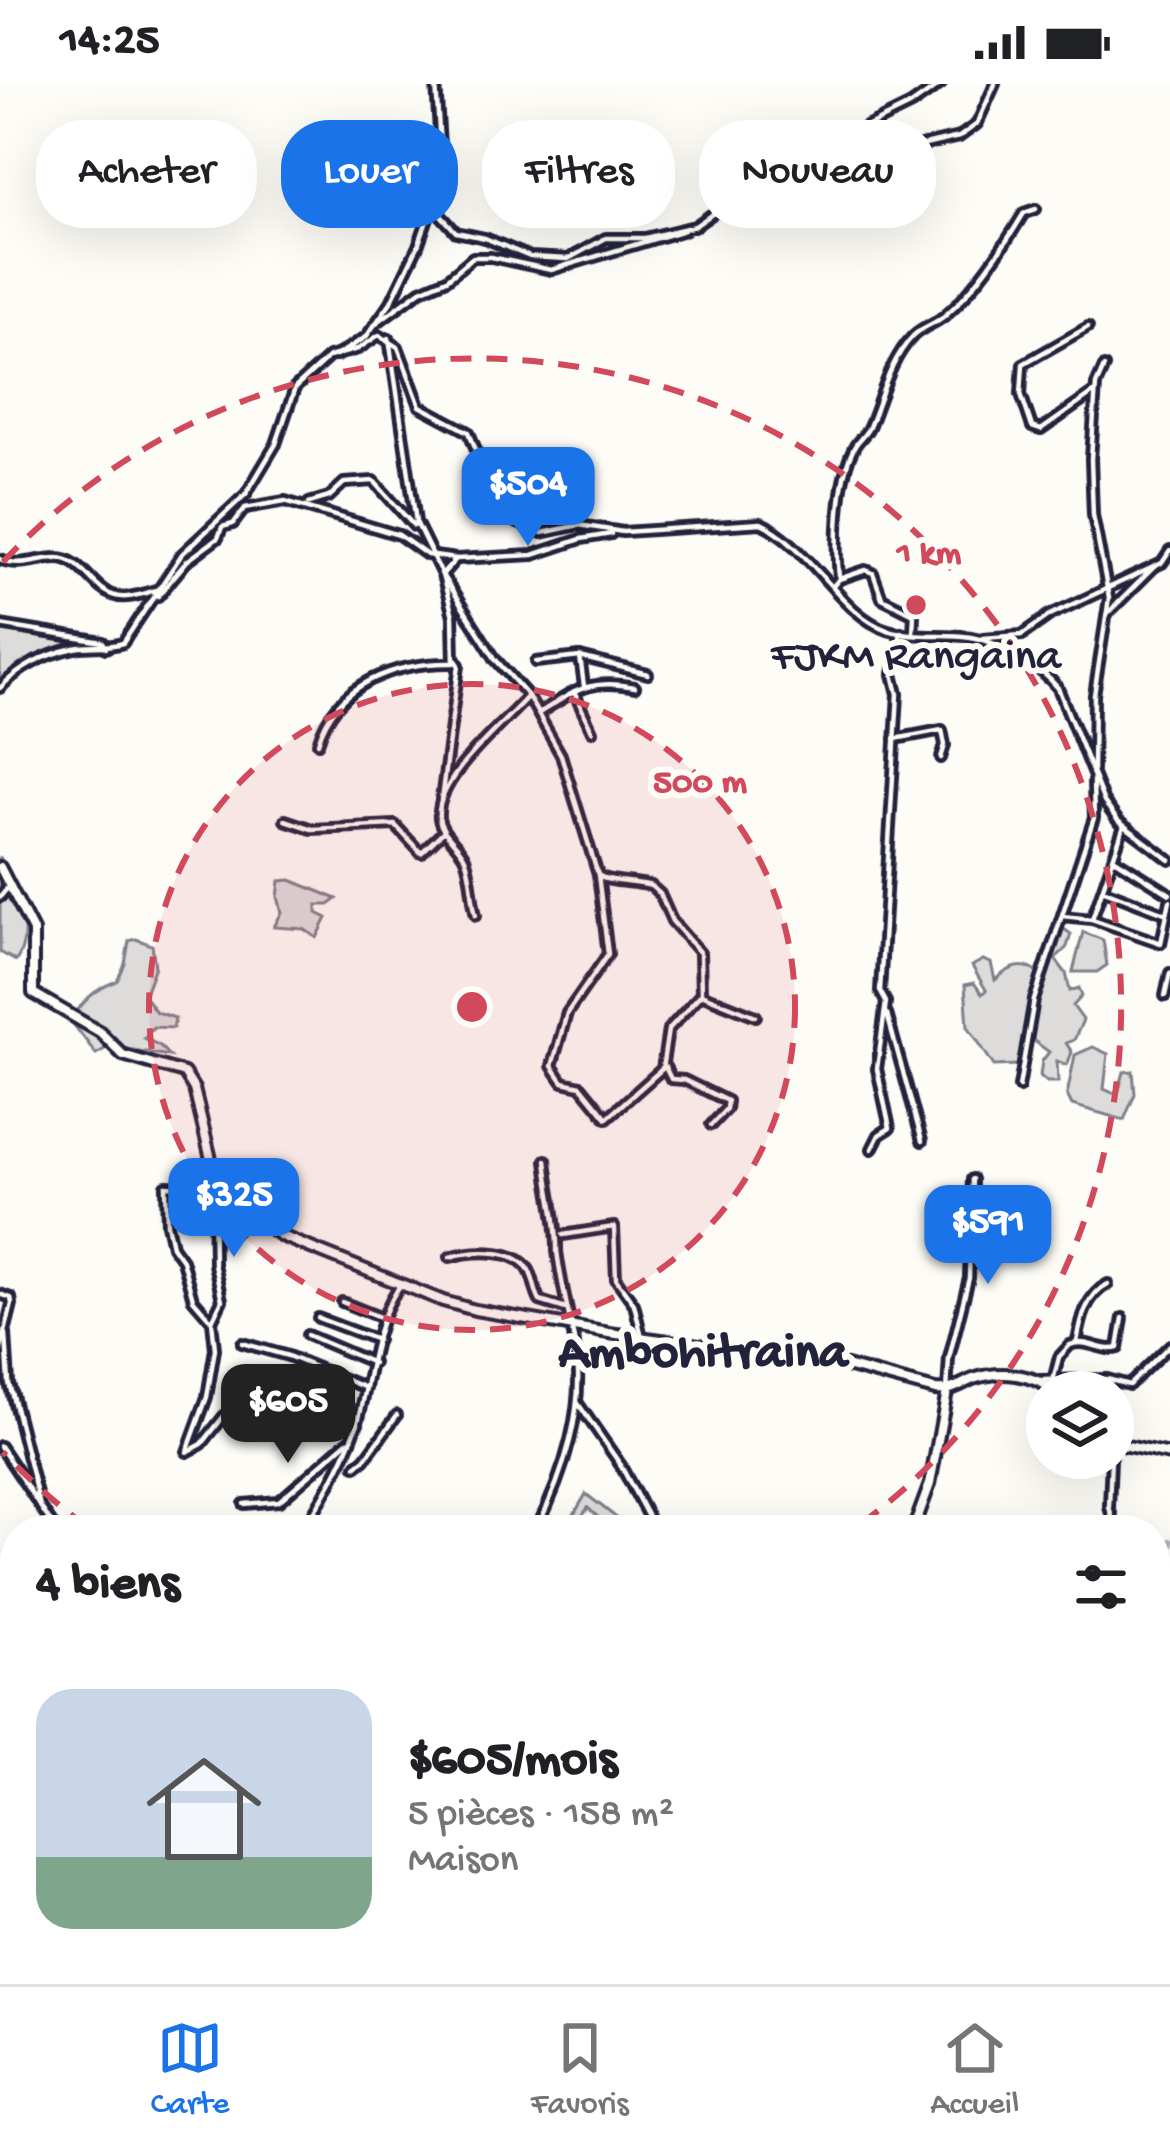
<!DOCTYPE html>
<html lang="fr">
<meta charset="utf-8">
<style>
:root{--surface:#fff;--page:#f6f6f6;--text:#202124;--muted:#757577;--line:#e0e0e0;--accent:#1a73e8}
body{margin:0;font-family:"Gochi Hand",sans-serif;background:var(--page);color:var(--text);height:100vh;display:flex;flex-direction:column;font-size:45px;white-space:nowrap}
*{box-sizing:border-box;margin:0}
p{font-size:39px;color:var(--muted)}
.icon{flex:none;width:66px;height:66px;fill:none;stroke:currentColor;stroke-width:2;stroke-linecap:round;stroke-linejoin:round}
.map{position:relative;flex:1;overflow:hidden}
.sheet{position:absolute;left:0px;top:1431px;width:1170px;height:471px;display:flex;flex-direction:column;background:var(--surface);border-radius:48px 48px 0 0;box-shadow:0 12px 48px #0002}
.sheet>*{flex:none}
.top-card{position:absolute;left:36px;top:36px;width:1098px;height:108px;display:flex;gap:24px}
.tools{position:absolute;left:1026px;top:1287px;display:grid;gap:24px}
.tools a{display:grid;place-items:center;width:108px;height:108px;border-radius:50%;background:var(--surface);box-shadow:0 12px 48px #0002;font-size:60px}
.price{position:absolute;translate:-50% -102px;padding:0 27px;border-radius:24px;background:var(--accent);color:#fff;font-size:39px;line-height:78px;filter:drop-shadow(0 3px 6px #0008)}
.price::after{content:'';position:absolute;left:50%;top:72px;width:36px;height:27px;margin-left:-18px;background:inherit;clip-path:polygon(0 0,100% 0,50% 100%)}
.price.selected{background:#222;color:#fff}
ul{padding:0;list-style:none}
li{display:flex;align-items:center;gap:36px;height:300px;padding:0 36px}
li span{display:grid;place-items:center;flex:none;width:336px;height:240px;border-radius:36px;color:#555}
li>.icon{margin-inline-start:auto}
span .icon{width:144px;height:144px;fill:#fffc;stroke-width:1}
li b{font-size:51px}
h2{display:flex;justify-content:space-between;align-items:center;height:144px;padding:0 36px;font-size:51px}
.pill{padding:0 42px;border-radius:48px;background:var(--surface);box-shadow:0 12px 48px #0002;font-size:42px;line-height:108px}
.pill.selected{background:var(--accent);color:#fff}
.status{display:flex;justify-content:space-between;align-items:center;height:84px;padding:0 60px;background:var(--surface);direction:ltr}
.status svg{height:33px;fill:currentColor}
.dock{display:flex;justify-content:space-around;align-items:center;height:168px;border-top:3px solid var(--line);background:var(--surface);font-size:33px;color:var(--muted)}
.dock a{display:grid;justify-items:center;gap:6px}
.dock .selected{color:var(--accent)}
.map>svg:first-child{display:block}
.green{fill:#dddcdb;stroke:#807f8b;stroke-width:3}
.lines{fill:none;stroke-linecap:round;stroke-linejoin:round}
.river{stroke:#b2b2b7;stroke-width:8}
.minor-casing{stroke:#22223b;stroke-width:14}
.tertiary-casing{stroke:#22223b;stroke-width:16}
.minor{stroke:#fdfcf7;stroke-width:4.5}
.tertiary{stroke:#fdfcf7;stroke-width:8}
.ring{fill:none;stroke:#d1495b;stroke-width:6;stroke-dasharray:21 15}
.poi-dot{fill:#d1495b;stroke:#fdfcf7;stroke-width:4.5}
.labels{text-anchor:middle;stroke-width:12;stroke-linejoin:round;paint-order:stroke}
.poi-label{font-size:45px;fill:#22223b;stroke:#fdfcf7}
.quarter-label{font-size:51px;font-weight:bold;fill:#22223b;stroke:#fdfcf7}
.centre{fill:#d1495b;stroke:#fdfcf7;stroke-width:6}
.ring-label{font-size:36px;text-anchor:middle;font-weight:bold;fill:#d1495b;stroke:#fdfcf7;stroke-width:12;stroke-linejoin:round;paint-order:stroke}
</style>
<div class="status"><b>14:25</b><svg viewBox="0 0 49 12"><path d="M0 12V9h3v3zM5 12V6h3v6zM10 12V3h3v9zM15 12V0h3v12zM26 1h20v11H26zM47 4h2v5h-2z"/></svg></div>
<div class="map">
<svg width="1170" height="1900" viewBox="0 0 1170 1900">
<rect width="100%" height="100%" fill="#fdfcf7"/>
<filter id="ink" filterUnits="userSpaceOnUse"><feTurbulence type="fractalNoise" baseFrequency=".00833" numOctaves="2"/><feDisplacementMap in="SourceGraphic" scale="24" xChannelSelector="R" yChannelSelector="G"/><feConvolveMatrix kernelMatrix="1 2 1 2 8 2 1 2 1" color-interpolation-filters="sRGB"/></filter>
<g filter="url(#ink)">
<!-- green -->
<g class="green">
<path d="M0,537L79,558L33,572L0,598Z"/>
<path d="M0,773C15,802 36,847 16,877L0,868Z"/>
<path d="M291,796L337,815L329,821H317V829L327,834L317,854L304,845L274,843L282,828L278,813L280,797Z"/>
<path d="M1064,845L1071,850L1067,863L1055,875L1066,889L1070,907L1079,904L1082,912L1073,922L1083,936L1074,956L1066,959L1072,968L1067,981L1057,977L1058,998H1047L1040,992L1042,977L1049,968L1033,956L1019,981L994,982L968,942L965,901L974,899L982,910L986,906L972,882L983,876L991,879L995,896C1010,883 1024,876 1040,891L1055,848Z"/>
<path d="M1083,848L1103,856L1107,881L1097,888H1073Z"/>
<path d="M136,855L152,861L155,882L144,912L156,928L175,934L173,944L153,943L144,954L160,962L169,972L110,962L96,970L71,937C82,917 95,905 117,897L125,880L129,857Z"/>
<path d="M1093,963L1108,970L1104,1005L1113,1009L1119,1006L1124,988L1133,987L1135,1010L1124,1036L1072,1021L1067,1011L1075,971Z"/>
<path d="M586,1410L632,1446H612L588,1424L572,1446L566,1444Z"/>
<path d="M961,1887H1046C1019,1895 982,1900 957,1894Z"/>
</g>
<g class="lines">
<!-- river -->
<g class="river">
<path d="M1170,1458L1163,1477L1170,1506"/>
<path d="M1155,1549L1170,1528"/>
<path d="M0,1595L15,1604"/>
</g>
<!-- minor casing -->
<g class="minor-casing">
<g id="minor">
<path d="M737,112L748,101L911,21L941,0"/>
<path d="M430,128H438L456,148L485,154L530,173L568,175L606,154H645L695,142L735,114L783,94L959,53L977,40L995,0"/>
<path d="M375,240L421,206L447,195L473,173H491L551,186L684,146"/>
<path d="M1088,243L1023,280L1021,310L1032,343L1041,346L1095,308"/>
<path d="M389,254L416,438L442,491L496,576L528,612L561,671L598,791C607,799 636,797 651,802L660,810L672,837L700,869L701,910L668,946L662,985L607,1034L581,1002L563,998L552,982L567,929L608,870L598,791"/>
<path d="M336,272L366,253L391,218L418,162L430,128L429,95L440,62L436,0"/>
<path d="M309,419L329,413L344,399L374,397L414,442"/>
<path d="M0,475C20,484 37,474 57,474C82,474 92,504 112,511C126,517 145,509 159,505"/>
<path d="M839,495L866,486L873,489L882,514L914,530L913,549"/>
<path d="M834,501L839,495C836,460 837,398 853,366C856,357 865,352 869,343C882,313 889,277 913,252C923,242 935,240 944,232C973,208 1005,161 1024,129L1036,125"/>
<path d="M158,512L187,477L218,454L222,443L233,440L245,424L285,417L399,451L427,471L456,475L533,471L581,455L611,450"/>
<path d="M1108,529L1154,483"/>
<path d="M0,541L103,558L106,564"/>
<path d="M983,554L1022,551L1050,531L1162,479L1170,467"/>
<path d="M536,578L580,573"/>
<path d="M584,602L580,573L648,590"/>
<path d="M0,604C20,583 47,570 75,564C92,561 107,564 123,559L182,470L246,410L276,360L295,304L329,273L358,265L379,251L398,263L420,322L469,348L498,422L511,436L542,449L579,441L623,448L761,439C810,461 841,532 888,546C914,554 945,549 971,553C1000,558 1040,582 1058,604L1104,718L1118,737L1170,776"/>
<path d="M574,608L592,647"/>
<path d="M539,629C577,606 589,594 635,603"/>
<path d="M895,655L942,646L945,661L941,674"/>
<path d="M318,659C336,598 397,578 454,579L453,532L442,491L456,475"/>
<path d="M1093,686L1094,611L1109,514L1093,431L1091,375L1096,301L1104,283"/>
<path d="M441,716L459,581L455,575"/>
<path d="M285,736L312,745L395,741L421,769L444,747"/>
<path d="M1115,775L1170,810"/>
<path d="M1102,805L1167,830L1161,859L1092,835L1124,742"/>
<path d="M0,813L9,802"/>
<path d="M1167,830L1170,817"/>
<path d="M476,831C471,813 472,791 465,774C459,760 441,750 439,734C435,694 503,641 528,612"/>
<path d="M1062,832L1092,835"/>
<path d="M701,910L756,932"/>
<path d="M1165,912L1170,889"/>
<path d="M887,930L922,1057"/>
<path d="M665,983L671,995L684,996L727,1017L726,1025L711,1041"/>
<path d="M1019,1003L1034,916L1094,734L1093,697"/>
<path d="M872,1065L879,1051L890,1044L877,985L886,918L880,907L898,610L893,590L901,548"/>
<path d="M216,1096L209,1104L166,1102L167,1140L172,1162L182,1176L193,1215L212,1237L215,1265L207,1313L187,1368L202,1360L224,1332L290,1313"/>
<path d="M563,1151L614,1143L616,1195L634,1220L642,1253"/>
<path d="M450,1173C471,1167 510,1164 526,1182C534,1190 534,1207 540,1217L566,1225"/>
<path d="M0,1210L11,1214L12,1220L0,1268"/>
<path d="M342,1218L382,1234"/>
<path d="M318,1234L377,1256"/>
<path d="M212,1237L222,1216L214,1180L213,1102"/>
<path d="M6,1250L9,1299L40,1422"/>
<path d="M307,1251L373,1279"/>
<path d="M1077,1258C1081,1236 1086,1211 1108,1200"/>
<path d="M242,1259L288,1272L366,1304"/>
<path d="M242,1295L358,1339"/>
<path d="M1040,1296L1107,1295L1129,1301L1170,1261"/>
<path d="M1053,1297L1059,1273L1070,1261C1087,1254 1102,1269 1118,1264L1123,1234"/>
<path d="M947,1307L949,1274L969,1194L972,1095"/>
<path d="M577,1318L620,1380L655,1446"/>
<path d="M0,1362L56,1446"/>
<path d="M1111,1374L1109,1423L1116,1446"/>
<path d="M356,1382L365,1375L397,1331"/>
<path d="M244,1420L279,1417L348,1357"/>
<path d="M303,1446C322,1416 348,1371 358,1337C371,1293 372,1241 399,1203"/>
<path d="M536,1446C563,1392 587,1322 575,1261C569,1230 561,1199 557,1167C558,1138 549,1108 546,1076"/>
<path d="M1155,1853L1170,1854"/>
<path d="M0,1864L7,1745L15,1725"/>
<path d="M128,1887L140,1900"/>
<path d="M488,1887V1900"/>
<path d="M919,1887L922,1900"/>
<path d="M250,1900L259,1887"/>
<path d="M455,1900L476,1887"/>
<path d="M1113,1900V1887"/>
</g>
</g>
<!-- tertiary casing -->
<g class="tertiary-casing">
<g id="tertiary">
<path d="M0,783L33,847V909L100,948L123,971L184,989L194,1005L216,1096L242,1124L281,1152L443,1217L475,1226L609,1249L835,1279L935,1306C951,1308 959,1301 973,1295C1002,1285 1032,1290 1057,1308"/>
<path d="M1113,1359L1170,1371"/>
<path d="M913,1446L930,1400L947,1307"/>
<path d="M619,1900L628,1887"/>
</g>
</g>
<!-- minor -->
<use href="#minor" class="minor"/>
<!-- tertiary -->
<use href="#tertiary" class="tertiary"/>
</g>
</g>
<!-- distance rings -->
<circle cx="472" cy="923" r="323" fill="#d1495b" fill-opacity=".12"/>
<g class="ring">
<circle cx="472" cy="923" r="323"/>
<path d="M87 1443A647 647 0 0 1 3 1368M3 478A647 647 0 1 1 857 1443"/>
</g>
<!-- markers -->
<circle class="poi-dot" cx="916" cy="521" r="12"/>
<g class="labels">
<!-- poi labels -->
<g class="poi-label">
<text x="916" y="583">FJKM Rangaina</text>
</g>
<!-- quarter labels -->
<g class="quarter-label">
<text x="703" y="1281">Ambohitraina</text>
</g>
</g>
<circle cx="472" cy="923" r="18" class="centre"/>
<g class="ring-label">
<text x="929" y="478">1 km</text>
<text x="700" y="707">500 m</text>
</g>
</svg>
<div class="tools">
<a><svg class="icon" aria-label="layers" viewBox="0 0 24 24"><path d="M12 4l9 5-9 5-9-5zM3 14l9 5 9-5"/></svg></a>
</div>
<b class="price" style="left:528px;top:465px">$504</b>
<b class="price" style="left:234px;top:1176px">$325</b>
<b class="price" style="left:988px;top:1203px">$591</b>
<b class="price selected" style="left:288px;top:1382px">$605</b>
<div class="top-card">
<a class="pill">Acheter</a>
<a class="pill selected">Louer</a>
<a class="pill">Filtres</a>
<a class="pill">Nouveau</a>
</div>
<section class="sheet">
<h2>4 biens<svg class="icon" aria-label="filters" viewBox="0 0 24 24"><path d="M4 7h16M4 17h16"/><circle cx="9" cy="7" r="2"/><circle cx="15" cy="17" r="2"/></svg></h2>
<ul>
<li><span style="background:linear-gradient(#c9d6e8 70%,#7fa58c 0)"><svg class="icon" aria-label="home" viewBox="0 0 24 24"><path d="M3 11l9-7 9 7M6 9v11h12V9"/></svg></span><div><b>$605/mois</b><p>5 pièces · 158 m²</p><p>Maison</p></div></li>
</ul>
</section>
</div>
<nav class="dock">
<a class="selected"><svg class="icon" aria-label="map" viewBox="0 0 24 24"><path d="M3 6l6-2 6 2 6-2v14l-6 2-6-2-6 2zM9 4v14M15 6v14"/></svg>Carte</a>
<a><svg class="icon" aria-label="saved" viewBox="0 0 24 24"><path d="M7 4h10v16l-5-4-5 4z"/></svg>Favoris</a>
<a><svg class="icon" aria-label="home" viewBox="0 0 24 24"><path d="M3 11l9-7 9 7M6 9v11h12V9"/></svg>Accueil</a>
</nav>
